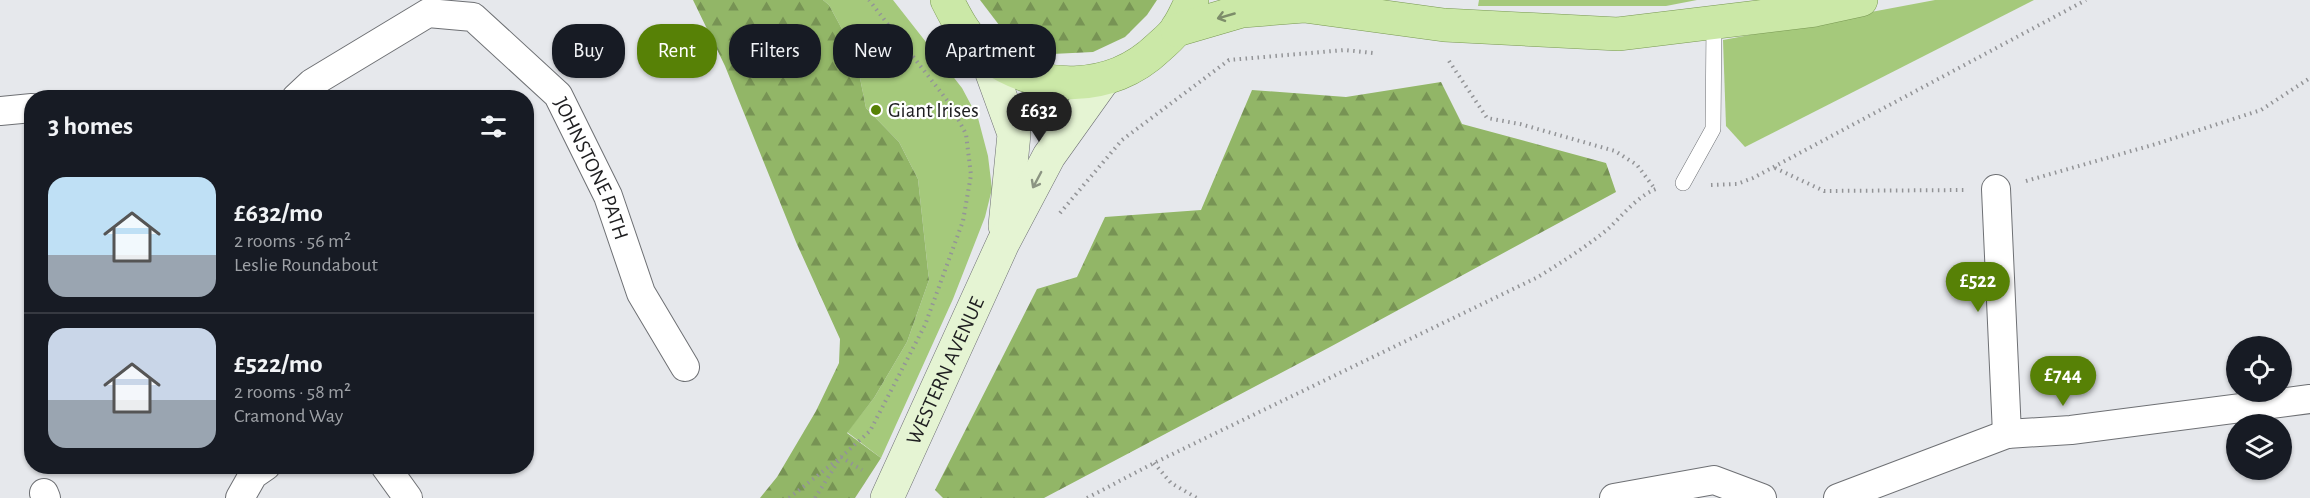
<!DOCTYPE html>
<meta charset="utf-8">
<style>
:root{--surface:#171b24;--page:#242831;--text:#f1f3f6;--muted:#9ea1a6;--line:#363941;--accent:#578106}
body{margin:0;font-family:"Alegreya Sans",sans-serif;background:var(--page);color:var(--text);height:100vh;display:flex;flex-direction:column;font-size:22px;white-space:nowrap}
*{box-sizing:border-box;margin:0}
p{font-size:20px;color:var(--muted)}
.icon{flex:none;width:33px;height:33px;fill:none;stroke:currentColor;stroke-width:2;stroke-linecap:round;stroke-linejoin:round}
.map{position:relative;flex:1;overflow:hidden}
.drawer{position:absolute;left:24px;top:90px;width:510px;height:384px;display:flex;flex-direction:column;background:var(--surface);border-radius:24px;box-shadow:0 2px 4px #0004}
.drawer>*{flex:none}
.banner{position:absolute;left:552px;top:24px;width:570px;height:54px;display:flex;gap:12px}
.tools{position:absolute;left:2226px;top:336px;display:grid;gap:12px}
.tools a{display:grid;place-items:center;width:66px;height:66px;border-radius:50%;background:var(--surface);box-shadow:0 2px 4px #0004;font-size:30px}
.price{position:absolute;translate:-50% -51px;padding:0 14px;border-radius:21px;background:var(--accent);color:#fff;font-size:20px;line-height:39px;filter:drop-shadow(0 2px 3px #0008)}
.price::after{content:'';position:absolute;left:50%;top:36px;width:18px;height:14px;margin-left:-9px;background:inherit;clip-path:polygon(0 0,100% 0,50% 100%)}
.price.active{background:#222;color:#fff}
ul{padding:0;list-style:none}
li{display:flex;align-items:center;gap:18px;height:150px;padding:0 24px}
li+li{border-top:2px solid var(--line)}
li span{display:grid;place-items:center;flex:none;width:168px;height:120px;border-radius:18px;color:#555}
li>.icon{margin-inline-start:auto}
span .icon{width:72px;height:72px;fill:#fffc;stroke-width:1}
li b{font-size:26px}
h2{display:flex;justify-content:space-between;align-items:center;height:72px;padding:0 24px;font-size:26px}
.chip{padding:0 21px;border-radius:24px;background:var(--surface);box-shadow:0 2px 4px #0004;font-size:21px;line-height:54px}
.chip.active{background:var(--accent);color:#fff}
.map>svg:first-child{display:block}
.grass{fill:#a5c97b}
.forest{fill:url(#forest-firs)}
.lines{fill:none;stroke-linecap:round;stroke-linejoin:round}
.service-casing{stroke:#6e7074;stroke-width:16}
.minor-casing{stroke:#6e7074;stroke-width:30}
.secondary-casing{stroke:#6e7074;stroke-width:34}
.primary-casing{stroke:#789852;stroke-width:34}
.path{stroke:#939497;stroke-width:4;stroke-dasharray:1.5 4.5;stroke-linecap:butt}
.service{stroke:#fff;stroke-width:15}
.minor{stroke:#fff;stroke-width:28}
.secondary{stroke:#e5f4d3;stroke-width:33}
.primary{stroke:#cbe8a7;stroke-width:33}
.oneway{stroke:#7d8d6a}
.oneway2{stroke:#8b9482}
.poi-dot{fill:#578106;stroke:#fff;stroke-width:2}
.labels{text-anchor:middle;stroke-width:4.5;stroke-linejoin:round;paint-order:stroke}
.poi-label{font-size:21px;fill:#1e1e20;stroke:#fff;text-anchor:start}
.street-label{font-size:21px;fill:#1e1e20;stroke:#fff}
</style>
<div class="map">
<svg width="2310" height="498" viewBox="0 0 2310 498">
<defs>
<pattern id="forest-firs" width="22" height="20" patternUnits="userSpaceOnUse" patternTransform="scale(1.5)"><rect width="22" height="20" fill="#92b667"/><path d="M5 1l3.5 6h-7zM16 11l3.5 6h-7z" fill="#779354"/></pattern>
</defs>
<rect width="100%" height="100%" fill="#e6e8ec"/>
<!-- grass -->
<g class="grass">
<path d="M823,0H893L962,88L978,118L988,156L992,189L985,217L953,299L881,458L847,432L874,398L907,342L929,280L918,179L899,142L866,108L855,53L829,5Z"/>
<path d="M1479,0H1697L1666,6H1478Z"/>
<path d="M1935,0H2034L1745,147L1726,126L1723,40Z"/>
</g>
<!-- forest -->
<g class="forest">
<path d="M693,0H823L829,5L855,53L866,108L899,142L918,179L929,280L907,342L874,398L847,433L881,458L855,498H760L777,477L816,411L839,363L840,339L796,242L725,66Z"/>
<path d="M980,0H1157L1147,15L1125,37L1093,52L1052,54L1012,42Z"/>
<path d="M1441,82L1462,124L1606,163L1616,192L1330,347L1044,498H943L935,490L1037,289L1077,277L1105,217L1201,210L1252,90L1346,97Z"/>
</g>
<g class="lines">
<!-- service casing -->
<g class="service-casing">
<path id="service" d="M1683,183L1713,129L1714,23"/>
</g>
<!-- minor casing -->
<g class="minor-casing">
<g id="minor">
<path id="s1" d="M296,98L312,83L428,13L473,17L558,95L608,196L641,293L685,367"/>
<path d="M0,111L32,108"/>
<path d="M1996,189L2007,434"/>
<path d="M385,466L408,498"/>
<path d="M44,493L46,498"/>
<path d="M240,498L253,475L266,466"/>
<path d="M1614,498L1714,480L1762,498"/>
<path d="M1838,498L2007,434L2071,430L2310,399"/>
</g>
</g>
<!-- secondary casing -->
<g class="secondary-casing">
<g id="secondary">
<path d="M985,54L1014,134L1005,226"/>
<path id="s2" d="M887,498L1003,243L1049,156L1104,79"/>
</g>
</g>
<!-- primary casing -->
<g class="primary-casing">
<g id="primary">
<path d="M947,0C957,20 968,41 987,55C1039,93 1111,93 1158,48C1164,42 1173,36 1177,28C1183,20 1187,9 1192,0"/>
<path d="M1177,30L1242,11L1304,6L1444,25L1618,34L1815,10L1861,0"/>
</g>
</g>
<!-- path -->
<g class="path">
<path d="M1449,61L1487,118L1520,124L1615,151L1637,165L1655,189"/>
<path d="M1775,168L1824,191L1966,190"/>
<path d="M2026,181L2156,144L2261,110L2310,78"/>
<path d="M1711,185L1737,184L1753,178L2086,0"/>
<path d="M1060,213L1122,140L1229,60L1345,50L1373,53"/>
<path d="M841,457L862,470"/>
<path d="M1154,463L1171,483L1197,498"/>
<path d="M789,498L841,457L870,431L925,325L963,221L971,175L966,134L950,104L869,0"/>
<path d="M815,498L839,460"/>
<path d="M1087,498L1154,463L1538,277C1562,262 1586,247 1608,229C1623,215 1639,194 1659,188"/>
</g>
<!-- service -->
<use href="#service" class="service"/>
<!-- minor -->
<use href="#minor" class="minor"/>
<!-- secondary -->
<use href="#secondary" class="secondary"/>
<!-- primary -->
<use href="#primary" class="primary"/>
</g>
<!-- one-way arrows -->
<defs><path id="oneway-shaft" d="M-6 0H5M1.5-3L5.5 0L1.5 3" fill="none" stroke-width="1.6" stroke-linecap="round" stroke-linejoin="round" transform="scale(1.5)"/></defs>
<use class="oneway" href="#oneway-shaft" transform="translate(1226 16) rotate(164)"/>
<use class="oneway2" href="#oneway-shaft" transform="translate(1037 180) rotate(118)"/>
<!-- markers -->
<circle class="poi-dot" cx="876" cy="110" r="6"/>
<g class="labels">
<!-- poi labels -->
<g class="poi-label">
<text x="888" y="117">Giant Irises</text>
</g>
<!-- street labels -->
<g class="street-label">
<text dy="7" stroke="none"><textPath href="#s1" startOffset="399">JOHNSTONE PATH</textPath></text>
<text dy="7" stroke="none"><textPath href="#s2" startOffset="140">WESTERN AVENUE</textPath></text>
</g>
</g>
</svg>
<div class="tools">
<a><svg class="icon" aria-label="locate" viewBox="0 0 24 24"><circle cx="12" cy="12" r="6"/><path d="M12 2v4M12 18v4M2 12h4M18 12h4"/></svg></a>
<a><svg class="icon" aria-label="layers" viewBox="0 0 24 24"><path d="M12 4l9 5-9 5-9-5zM3 14l9 5 9-5"/></svg></a>
</div>
<b class="price active" style="left:1039px;top:143px">£632</b>
<b class="price" style="left:1978px;top:313px">£522</b>
<b class="price" style="left:2063px;top:407px">£744</b>
<div class="banner">
<a class="chip">Buy</a>
<a class="chip active">Rent</a>
<a class="chip">Filters</a>
<a class="chip">New</a>
<a class="chip">Apartment</a>
</div>
<section class="drawer">
<h2>3 homes<svg class="icon" aria-label="filters" viewBox="0 0 24 24"><path d="M4 7h16M4 17h16"/><circle cx="9" cy="7" r="2"/><circle cx="15" cy="17" r="2"/></svg></h2>
<ul>
<li><span style="background:linear-gradient(#bfe0f5 65%,#9aa5b1 0)"><svg class="icon" aria-label="home" viewBox="0 0 24 24"><path d="M3 11l9-7 9 7M6 9v11h12V9"/></svg></span><div><b>£632/mo</b><p>2 rooms · 56 m²</p><p>Leslie Roundabout</p></div></li>
<li><span style="background:linear-gradient(#c9d6e8 60%,#9aa5b1 0)"><svg class="icon" aria-label="home" viewBox="0 0 24 24"><path d="M3 11l9-7 9 7M6 9v11h12V9"/></svg></span><div><b>£522/mo</b><p>2 rooms · 58 m²</p><p>Cramond Way</p></div></li>
</ul>
</section>
</div>
